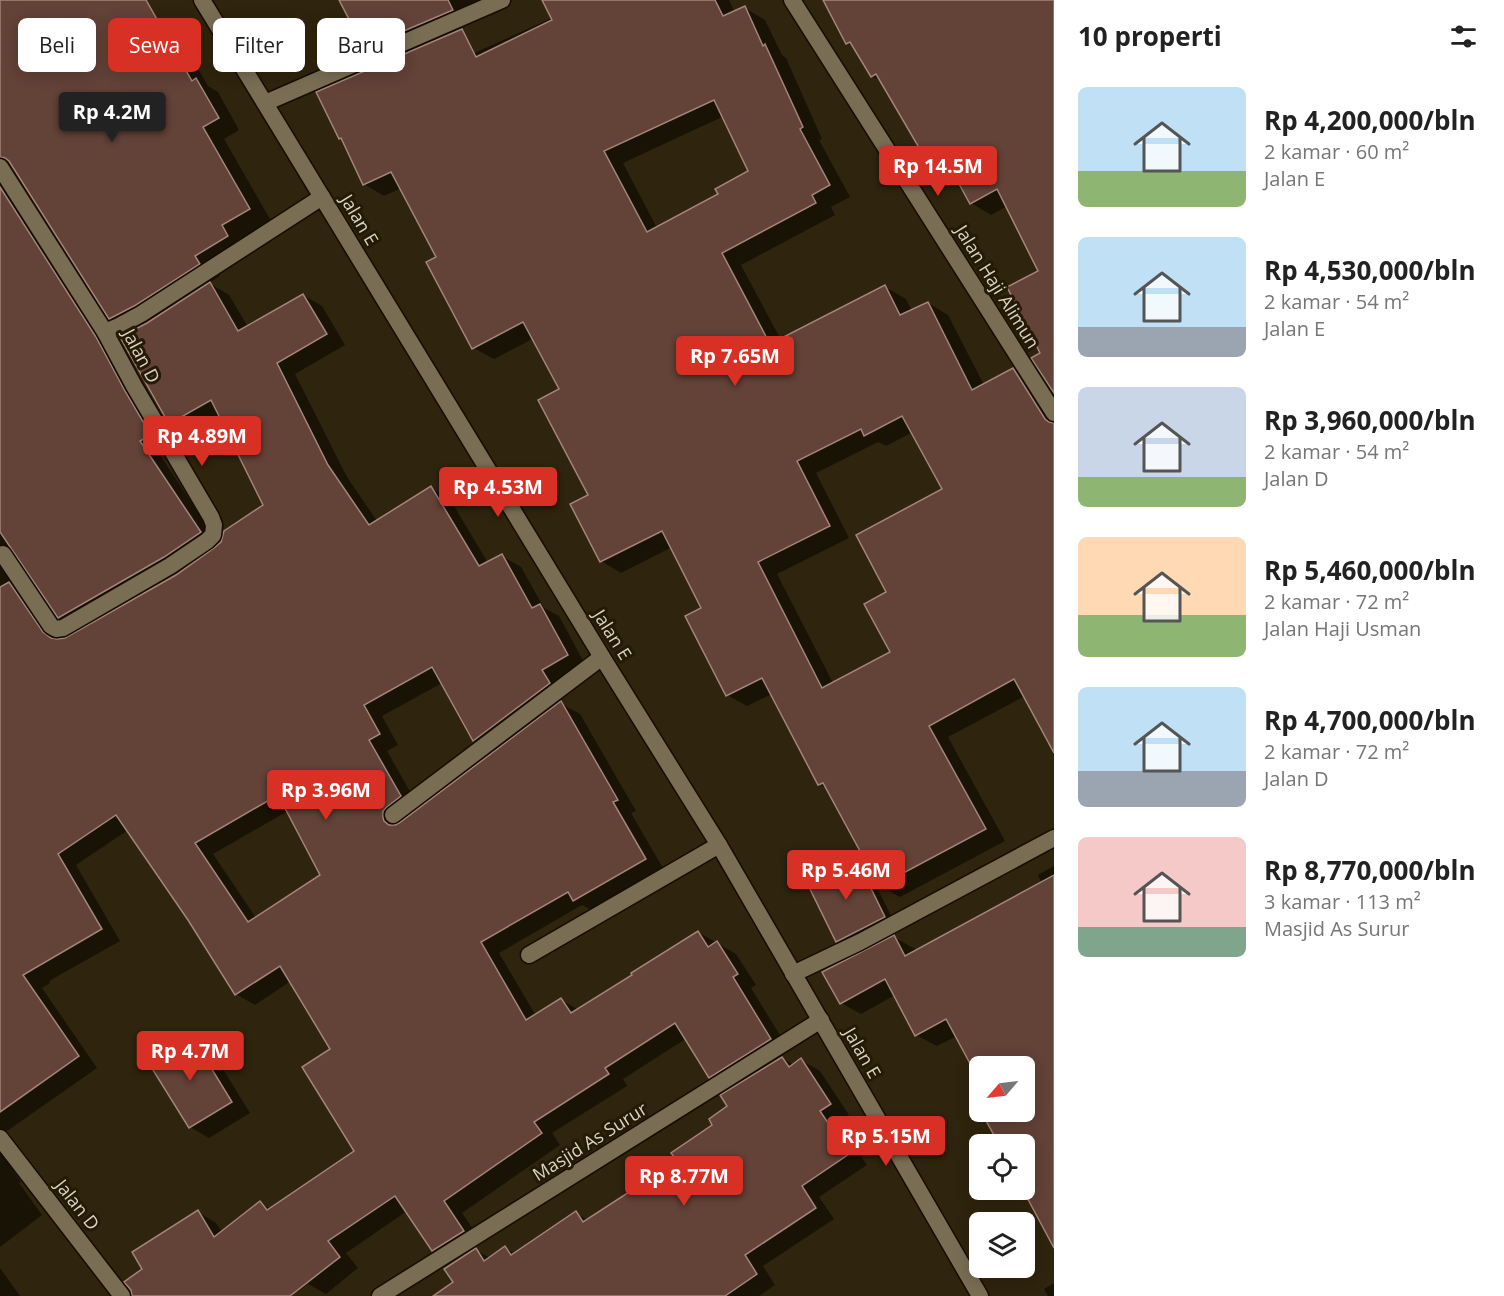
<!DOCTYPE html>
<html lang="id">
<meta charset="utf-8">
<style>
:root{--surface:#fff;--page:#f6f6f6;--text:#222;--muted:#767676;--accent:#d93025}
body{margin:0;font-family:"Open Sans",sans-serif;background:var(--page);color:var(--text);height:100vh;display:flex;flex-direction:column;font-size:22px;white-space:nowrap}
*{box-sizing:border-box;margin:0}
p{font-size:20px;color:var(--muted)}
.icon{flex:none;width:33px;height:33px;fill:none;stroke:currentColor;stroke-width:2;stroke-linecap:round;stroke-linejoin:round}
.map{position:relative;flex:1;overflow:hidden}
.sheet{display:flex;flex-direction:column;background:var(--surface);width:450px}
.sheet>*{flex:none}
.guide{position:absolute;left:18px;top:18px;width:570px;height:54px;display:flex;gap:12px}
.needle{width:39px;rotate:242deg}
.fabs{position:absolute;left:969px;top:1056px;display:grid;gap:12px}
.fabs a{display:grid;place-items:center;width:66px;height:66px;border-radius:9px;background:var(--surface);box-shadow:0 3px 15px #0003;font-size:30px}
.price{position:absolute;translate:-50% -51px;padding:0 14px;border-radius:6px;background:var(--accent);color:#fff;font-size:20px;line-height:39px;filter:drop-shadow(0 2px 3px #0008)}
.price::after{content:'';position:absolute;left:50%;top:36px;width:18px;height:14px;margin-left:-9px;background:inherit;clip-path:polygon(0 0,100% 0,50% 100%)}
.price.on{background:#222;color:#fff}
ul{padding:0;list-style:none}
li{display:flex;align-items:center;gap:18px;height:150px;padding:0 24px}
li span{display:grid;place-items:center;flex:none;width:168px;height:120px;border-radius:9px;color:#555}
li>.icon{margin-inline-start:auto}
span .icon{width:72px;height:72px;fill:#fffc;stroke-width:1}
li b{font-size:26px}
h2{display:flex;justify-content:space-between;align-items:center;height:72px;padding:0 24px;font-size:26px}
.chip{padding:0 21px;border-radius:9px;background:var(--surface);box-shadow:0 3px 15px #0003;font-size:21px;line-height:54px}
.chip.on{background:var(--accent);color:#fff}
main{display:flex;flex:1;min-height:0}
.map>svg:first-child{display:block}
.shadow{fill:#0007;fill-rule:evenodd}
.building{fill:#634237;stroke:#a3857b;stroke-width:1.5;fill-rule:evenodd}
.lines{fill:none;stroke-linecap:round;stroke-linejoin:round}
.service-casing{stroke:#170d00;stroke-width:19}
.minor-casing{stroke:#170d00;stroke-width:19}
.service{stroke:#796d54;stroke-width:16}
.minor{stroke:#796d54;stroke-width:16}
.labels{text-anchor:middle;stroke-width:6;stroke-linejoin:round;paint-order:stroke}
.street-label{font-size:18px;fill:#dad3c5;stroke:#251b04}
</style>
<main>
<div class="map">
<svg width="1054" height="1296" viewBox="0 0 1054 1296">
<rect width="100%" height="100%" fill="#2f240d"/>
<!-- shadow -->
<g class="shadow">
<path d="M0,0H133L169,42L190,55L208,86L218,92L239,130L224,139L271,221L243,238L248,249L215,268L220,276L209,283L229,295L248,327L303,295L322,306L345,345L295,374L347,477L377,521L431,488L450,499L488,563L502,556L521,567L544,608L559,616L586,666L560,681L568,694L558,702L580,714L636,811L631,813L664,870L593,911L582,905L499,953L536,1016L561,1000L579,1010L698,932L736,954L756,985L751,988L789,1050L729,1087L710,1077L687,1038L623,1079L627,1086L552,1133L560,1145L462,1213L482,1242L452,1261L433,1250L407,1211L346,1253L358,1268L326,1294L308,1284L291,1296H134L144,1269L198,1212L216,1223L222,1232L260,1203L271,1209L356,1151L332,1050L291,981L255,1005L236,994L189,920L128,830L76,865L120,941L49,981L50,983L42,988L97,1068L0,1136V164L169,446L158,452L219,544L184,567L78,628L59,617L16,556L9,563L17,579L59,641L69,639L176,576L214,551L265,505L220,416L189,434L170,423L134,331L110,318L0,52ZM442,683L474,740L495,753L420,809L387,751L398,745L382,716ZM288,811L322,876L256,918L213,854Z"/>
<path d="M340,0H496L387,58L364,44Z"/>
<path d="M592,0H729L735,13L745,8L765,20L782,55L786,58L822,139L819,140L850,197L831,207L835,215L741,265L781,340L885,287L906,299L912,311L928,303L948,315L984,385L1013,369L1033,381L1054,414V750L1025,696L948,737L1005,841L900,897L880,885L827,789L819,784L772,694L747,706L727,695L703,609L672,547L621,573L601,561L590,496L561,390L534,338L494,359L474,348L438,257L401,188L384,196L364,184L343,140L340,138L423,76ZM724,116L750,172L720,195L657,228L623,163ZM913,432L944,490L892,652L833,683L777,574L849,538L816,473L878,442L886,446Z"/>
<path d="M825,0H1054V391L1042,354L1040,272L1007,206L991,215L971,203L951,166L947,169L926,157L882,82L872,76L856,48L847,43Z"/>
<path d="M857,862L867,867L894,922L846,946L837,941Z"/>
<path d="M1054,866V1248L1024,1190V1144H1000L987,1119L998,1113L997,1112H1024V1066H980L957,1036L937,1046L916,1035L895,995L861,1014L841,1003L894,937L915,949L916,952L1042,884L1038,875Z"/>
<path d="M191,1037L210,1048L250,1113L209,1138L190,1127L150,1062Z"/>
<path d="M782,1058L794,1065L801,1060L820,1071L849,1115L838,1122L867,1165L819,1197L834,1219L763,1266L775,1285L759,1296H461L476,1250L490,1258L505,1248L515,1254L576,1213L589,1221L679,1162L714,1125L729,1107Z"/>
<path d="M0,1151L21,1182L19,1183L42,1215L0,1247Z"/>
<path d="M0,1268L20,1296H0Z"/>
<path d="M1054,1283V1296H1048L1044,1289Z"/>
</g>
<!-- building -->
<g class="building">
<path d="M0,0H146L192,81L196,78L219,118L203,127L250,209L222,225L228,236L195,256L200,264L136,305L109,319L9,161L5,158L0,157Z"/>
<path d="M339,0H448L453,10L364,48Z"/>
<path d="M542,0H715L723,16L745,6L763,46L765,44L803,127L800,129L830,185L812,195L816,203L722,253L770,344L885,285L900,315L928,302L972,390L1013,368L1045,419L1049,422L1054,423V753L1014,679L929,726L986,829L879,886L823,783L818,785L762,678L726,696L685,616L701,608L662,531L600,562L570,504L588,495L538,400L559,389L523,322L472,349L426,262L436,257L391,172L363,185L341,138L339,139L316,92L462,29L476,57L552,20ZM714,100L748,171L715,189L718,194L647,232L604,151ZM902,416L942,489L856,535L886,592L864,604L890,652L822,688L758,562L830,526L797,461L861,429L864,436Z"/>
<path d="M823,0H1054V393L1031,358L1040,353L1007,287L1038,271L997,189L970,204L940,149L925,158L876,74L871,77L850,42L846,44Z"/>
<path d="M0,187L96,337L125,391L151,435L140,441L201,532L164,557L58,618L0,532Z"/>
<path d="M210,282L238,331L303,294L327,334L277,363L328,465L369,525L431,486L479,566L502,554L532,608L540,604L568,655L542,670L550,683L473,741L432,667L364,705L380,734L369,740L401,796L387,807L383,811V817L384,821L389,825H395L399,823L561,701L618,800L613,802L646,859L573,901L568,892L481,942L526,1020L561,998L571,1013L632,975L631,973L698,931L708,947L717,941L738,974L733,977L771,1039L709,1078L675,1023L605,1068L609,1074L534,1122L542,1133L444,1201L464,1231L432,1251L395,1196L328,1241L340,1257L290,1296H132L131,1290L124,1282L142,1269L132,1252L198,1210L214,1237L260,1201L267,1210L354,1151L302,1067L330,1049L280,966L235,995L188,920L116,815L58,854L102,929L23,975L79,1056L0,1112V587L9,582L43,632L51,638L57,639L65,638L176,575L214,548L221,542L224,531L263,505L211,400L169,424L120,337L147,323ZM278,795L320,875L248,922L195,843Z"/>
<path d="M857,860L885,917L836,942L808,885Z"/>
<path d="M1054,875V1248L1023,1190H1024V1144H999L985,1119L996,1113L995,1112H1024V1066H980V1082L946,1019L915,1036L885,979L840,1004L822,972L894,935L905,956Z"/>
<path d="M191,1035L232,1102L189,1128L148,1062Z"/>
<path d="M782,1057L789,1067L801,1058L831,1104L820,1111L849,1154L802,1186L816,1208L745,1255L757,1274L725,1296H433L453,1282L444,1269L476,1248L484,1261L505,1246L511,1255L576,1211L583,1222L677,1161L671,1153L712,1125L709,1119L727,1106L720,1095Z"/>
</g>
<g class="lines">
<!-- service casing -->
<g class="service-casing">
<g id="service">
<path d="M393,815L602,657"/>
<path d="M529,955L719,845"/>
</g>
</g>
<!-- minor casing -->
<g class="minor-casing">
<g id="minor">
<path d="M202,0L602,657L719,845L980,1296"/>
<path d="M792,0L1054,413"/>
<path d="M265,103L502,0"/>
<path d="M0,167L105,332"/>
<path d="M0,556L3,554L51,626L56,629L63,628L170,566L207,541L213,535L214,525L211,517L134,386L105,332L117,327L141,314L322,197"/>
<path d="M793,974L860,942L1054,838"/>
<path d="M0,1138L122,1296"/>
<path d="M380,1296L821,1020"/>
</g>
</g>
<!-- service -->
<use href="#service" class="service"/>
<!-- minor -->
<use href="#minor" class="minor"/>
</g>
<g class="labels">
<!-- street labels -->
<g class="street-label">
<text transform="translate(359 220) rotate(59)" y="6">Jalan E</text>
<text transform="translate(997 287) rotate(58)" y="6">Jalan Haji Alimun</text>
<text transform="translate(141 356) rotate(62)" y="6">Jalan D</text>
<text transform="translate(612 635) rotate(58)" y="6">Jalan E</text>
<text transform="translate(862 1053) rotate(60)" y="6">Jalan E</text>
<text transform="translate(590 1142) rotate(-32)" y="6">Masjid As Surur</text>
<text transform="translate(77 1205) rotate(52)" y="6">Jalan D</text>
</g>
</g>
</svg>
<div class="fabs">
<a><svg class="needle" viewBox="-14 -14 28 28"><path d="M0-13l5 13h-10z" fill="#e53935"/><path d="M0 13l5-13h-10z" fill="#767676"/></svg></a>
<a><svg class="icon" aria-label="locate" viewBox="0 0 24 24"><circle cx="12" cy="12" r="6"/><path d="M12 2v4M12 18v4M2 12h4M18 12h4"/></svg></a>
<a><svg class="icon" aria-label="layers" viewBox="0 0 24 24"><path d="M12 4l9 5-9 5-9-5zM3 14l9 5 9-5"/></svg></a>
</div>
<b class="price on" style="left:112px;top:143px">Rp 4.2M</b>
<b class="price" style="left:938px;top:197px">Rp 14.5M</b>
<b class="price" style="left:735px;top:387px">Rp 7.65M</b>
<b class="price" style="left:202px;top:467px">Rp 4.89M</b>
<b class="price" style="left:498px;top:518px">Rp 4.53M</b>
<b class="price" style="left:326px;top:821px">Rp 3.96M</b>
<b class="price" style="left:846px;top:901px">Rp 5.46M</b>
<b class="price" style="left:190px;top:1082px">Rp 4.7M</b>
<b class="price" style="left:886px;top:1167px">Rp 5.15M</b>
<b class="price" style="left:684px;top:1207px">Rp 8.77M</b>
<div class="guide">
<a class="chip">Beli</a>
<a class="chip on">Sewa</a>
<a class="chip">Filter</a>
<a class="chip">Baru</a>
</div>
</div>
<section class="sheet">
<h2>10 properti<svg class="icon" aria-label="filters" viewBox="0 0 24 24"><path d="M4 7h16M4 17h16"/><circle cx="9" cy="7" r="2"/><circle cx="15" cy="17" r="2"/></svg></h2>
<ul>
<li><span style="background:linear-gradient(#bfe0f5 70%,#8fb573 0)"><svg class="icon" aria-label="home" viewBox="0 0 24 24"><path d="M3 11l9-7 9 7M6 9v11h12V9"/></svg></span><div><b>Rp 4,200,000/bln</b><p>2 kamar · 60 m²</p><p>Jalan E</p></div></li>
<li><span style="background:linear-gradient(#bfe0f5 75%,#9aa5b1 0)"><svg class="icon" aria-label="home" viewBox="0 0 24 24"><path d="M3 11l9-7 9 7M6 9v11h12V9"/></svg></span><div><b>Rp 4,530,000/bln</b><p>2 kamar · 54 m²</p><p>Jalan E</p></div></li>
<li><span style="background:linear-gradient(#c9d6e8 75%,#8fb573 0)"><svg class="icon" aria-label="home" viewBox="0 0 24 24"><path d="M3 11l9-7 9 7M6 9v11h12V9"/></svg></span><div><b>Rp 3,960,000/bln</b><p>2 kamar · 54 m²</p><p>Jalan D</p></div></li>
<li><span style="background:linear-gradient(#ffd9b3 65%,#8fb573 0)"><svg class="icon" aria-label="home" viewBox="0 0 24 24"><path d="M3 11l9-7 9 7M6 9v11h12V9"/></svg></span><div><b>Rp 5,460,000/bln</b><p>2 kamar · 72 m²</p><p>Jalan Haji Usman</p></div></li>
<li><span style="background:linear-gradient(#bfe0f5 70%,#9aa5b1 0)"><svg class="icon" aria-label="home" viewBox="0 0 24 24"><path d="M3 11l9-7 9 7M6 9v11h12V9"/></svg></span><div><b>Rp 4,700,000/bln</b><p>2 kamar · 72 m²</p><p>Jalan D</p></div></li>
<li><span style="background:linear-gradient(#f6c9c9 75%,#7fa58c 0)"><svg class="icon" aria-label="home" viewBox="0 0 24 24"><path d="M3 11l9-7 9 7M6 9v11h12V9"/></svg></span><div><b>Rp 8,770,000/bln</b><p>3 kamar · 113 m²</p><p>Masjid As Surur</p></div></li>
</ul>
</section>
</main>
